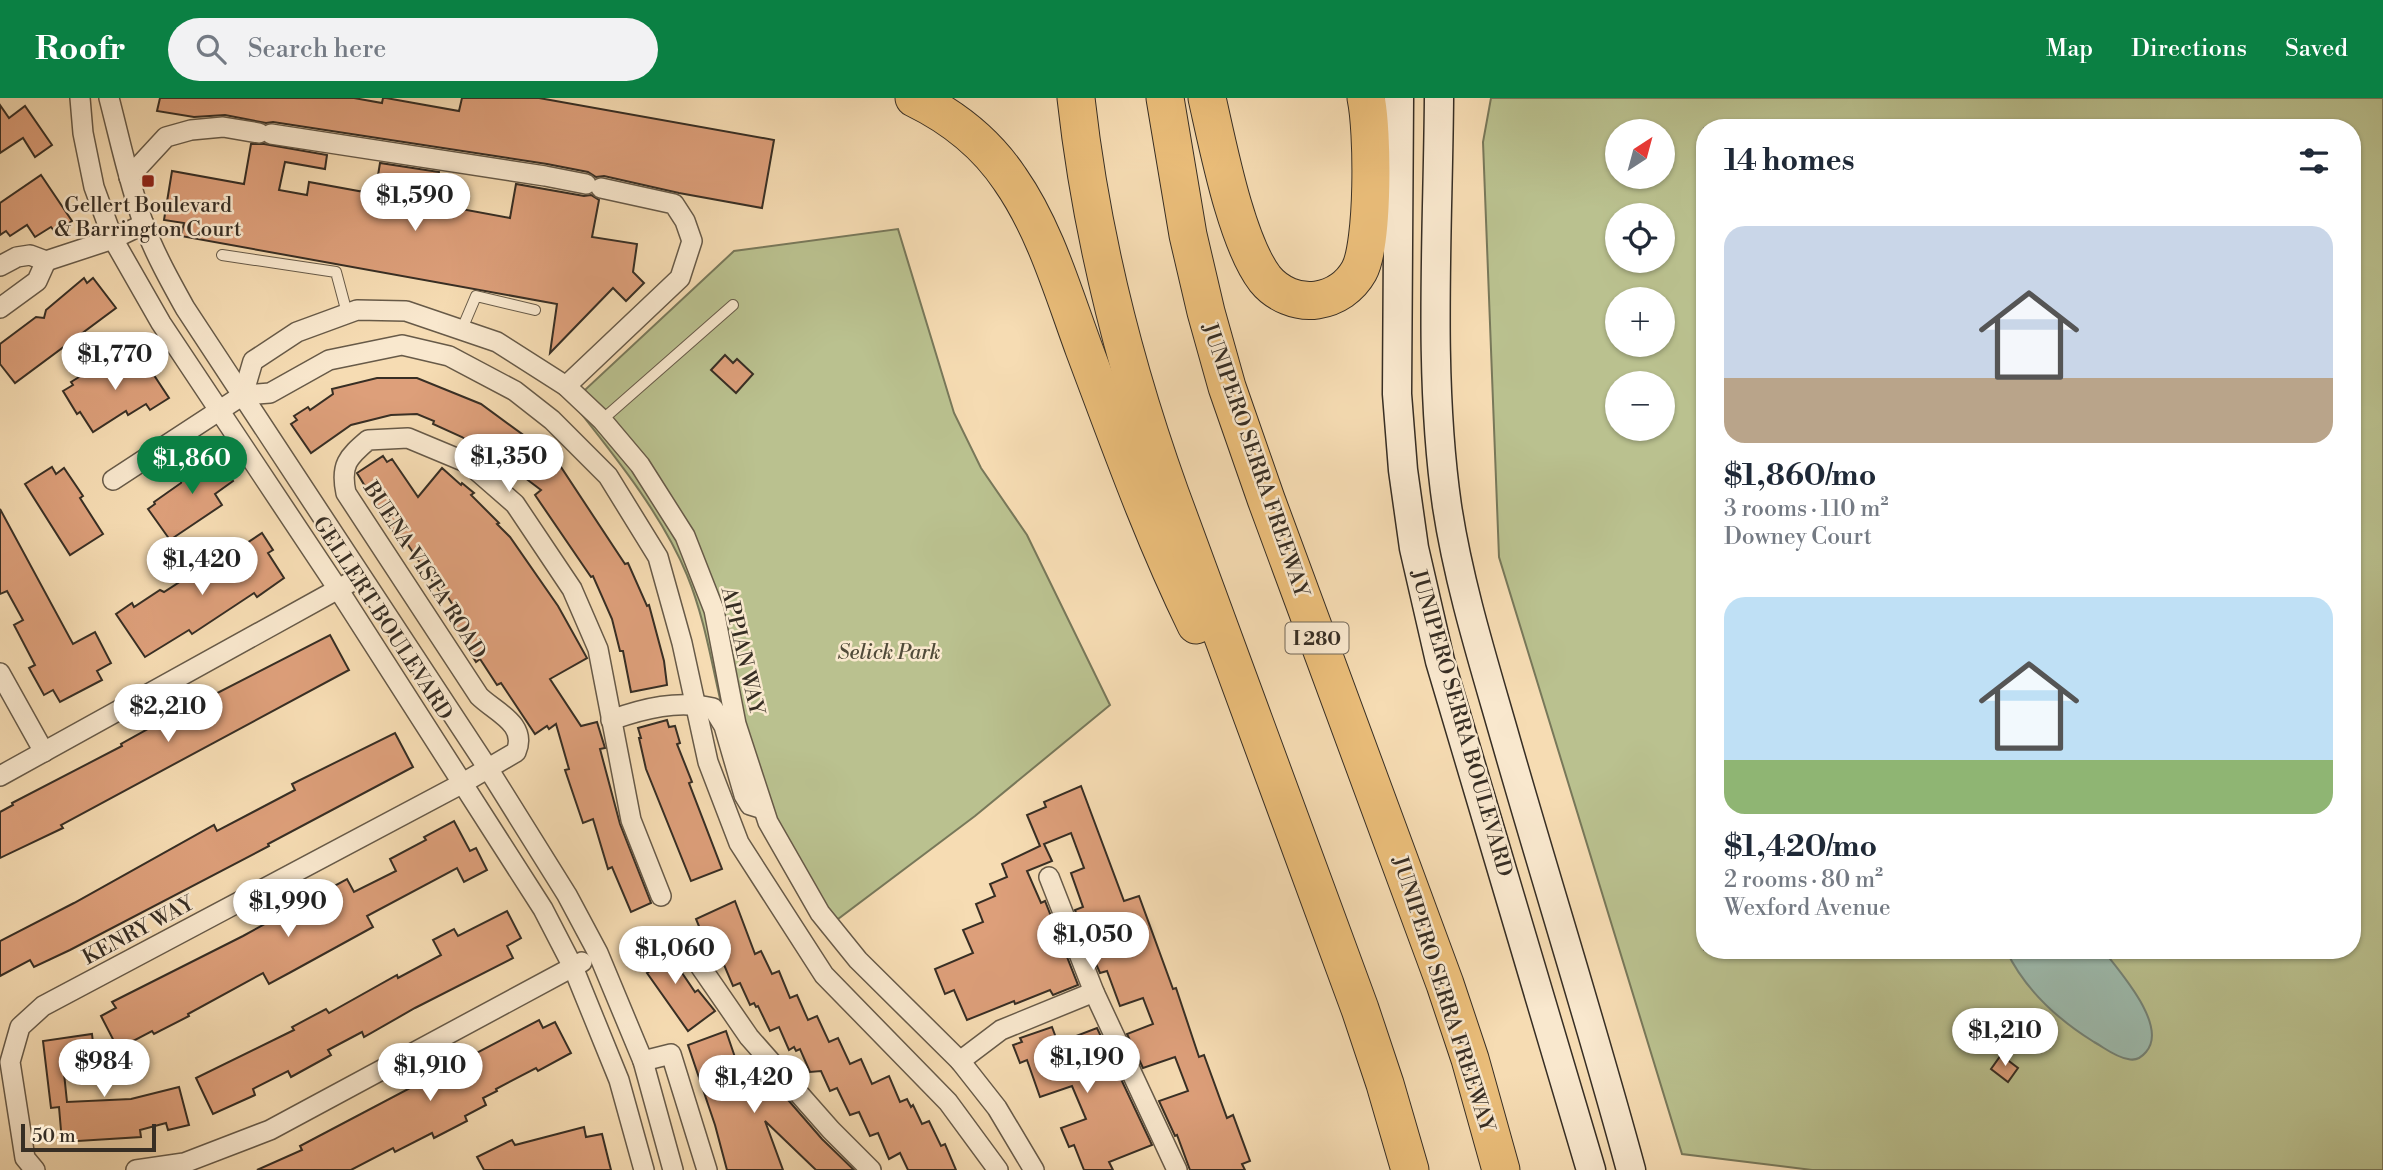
<!DOCTYPE html>
<meta charset="utf-8">
<style>
:root{--surface:#fff;--page:#f2f2f3;--text:#1f2937;--muted:#747a83;--accent:#0b8043}
body{margin:0;font-family:"Libre Bodoni",serif;background:var(--page);color:var(--text);height:100vh;display:flex;flex-direction:column;font-size:26px;white-space:nowrap}
*{box-sizing:border-box;margin:0}
p{font-size:23px;color:var(--muted)}
.icon{flex:none;width:38px;height:38px;fill:none;stroke:currentColor;stroke-width:2;stroke-linecap:round;stroke-linejoin:round}
.map{position:relative;flex:1;overflow:hidden}
.panel{position:absolute;left:1696px;top:21px;width:665px;height:840px;display:flex;flex-direction:column;background:var(--surface);border-radius:28px;box-shadow:0 2px 5px #0004}
.panel>*{flex:none}
.needle{width:46px;rotate:36deg}
.controls{position:absolute;left:1605px;top:21px;display:grid;gap:14px}
.controls a{display:grid;place-items:center;width:70px;height:70px;border-radius:50%;background:var(--surface);box-shadow:0 2px 5px #0004;font-size:35px}
.scale{position:absolute;left:21px;bottom:18px;width:135px;box-sizing:border-box;padding-left:7px;border:4px solid #372e24;border-top:0;font-size:19px;line-height:24px;white-space:nowrap;color:#372e24;-webkit-text-stroke:5px #f9e8ce;paint-order:stroke}
.price{position:absolute;translate:-50% -60px;padding:0 16px;border-radius:24px;background:#fff;color:#222;font-size:23px;line-height:46px;filter:drop-shadow(0 2px 4px #0008)}
.price::after{content:'';position:absolute;left:50%;top:42px;width:21px;height:16px;margin-left:-10px;background:inherit;clip-path:polygon(0 0,100% 0,50% 100%)}
.price.active{background:var(--accent);color:#fff}
ul{padding:0;list-style:none}
li{display:grid;align-content:center;gap:14px;height:371px;padding:0 28px}
li span{display:grid;place-items:center;height:217px;border-radius:21px;color:#555}
li>.icon{margin-inline-start:auto}
span .icon{width:126px;height:126px;fill:#fffc;stroke-width:1}
li b{font-size:30px}
h2{display:flex;justify-content:space-between;align-items:center;height:84px;padding:0 28px;font-size:30px}
header{display:flex;align-items:center;gap:42px;box-sizing:border-box;height:98px;padding:0 35px;background:var(--accent);color:#fff}
header strong{font-size:33px}
nav{display:flex;gap:38px;margin-inline-start:auto;font-size:24px}
.search{width:490px;height:63px;background:var(--page);display:flex;align-items:center;gap:18px;box-sizing:border-box;padding:0 24px;border-radius:38px;color:var(--muted);font-size:26px}
.map>svg:first-child{display:block}
.green{fill:#bac18f;stroke:#78785a;stroke-width:2;fill-rule:evenodd}
.water{fill:#9dbbae;stroke:#748377;stroke-width:2}
.building{fill:#dd9f7a;stroke:#372e24;stroke-width:2}
.lines{fill:none;stroke-linecap:round;stroke-linejoin:round}
.service-casing{stroke:#675a48;stroke-width:12}
.minor-casing{stroke:#675a48;stroke-width:22}
.secondary-casing{stroke:#372e24;stroke-width:31}
.motorway-casing{stroke:#372e24;stroke-width:39}
.service{stroke:#f9e8ce;stroke-width:10}
.minor{stroke:#f9e8ce;stroke-width:19}
.secondary{stroke:#f9e8ce;stroke-width:28}
.motorway{stroke:#ebbe7a;stroke-width:37}
.poi-dot{fill:#8f2418;stroke:#f9e8ce;stroke-width:2.5}
.labels{text-anchor:middle;stroke-width:5;stroke-linejoin:round;paint-order:stroke}
.shield{fill:#f9e8ce;stroke:#716657;stroke-width:2}
.shield-label{font-size:19px;font-weight:bold;fill:#372e24}
.poi-label{font-size:21px;fill:#372e24;stroke:#f9e8ce}
.street-label{font-size:21px;fill:#372e24;stroke:#f9e8ce}
.park-label{font-size:21px;font-style:italic;fill:#514b39;stroke:#f9e8ce}
</style>
<header>
<strong>Roofr</strong>
<div class="search"><svg class="icon" aria-label="search" viewBox="0 0 24 24"><circle cx="10" cy="10" r="6"/><path d="M15 15l6 6"/></svg>Search here</div>
<nav><a>Map</a><a>Directions</a><a>Saved</a></nav>
</header>
<div class="map">
<svg width="2383" height="1072" viewBox="0 0 2383 1072">
<rect width="100%" height="100%" fill="#f6dcb3"/>
<filter id="stains"><feTurbulence type="fractalNoise" baseFrequency=".00286" numOctaves="4"/><feColorMatrix values="0 0 0 0 .2 0 0 0 0 .09 0 0 0 0 .02 0 0 0 .5 -.17"/></filter>
<radialGradient id="worn" r=".72"><stop offset=".6" stop-color="#630" stop-opacity="0"/><stop offset="1" stop-color="#630" stop-opacity=".3"/></radialGradient>
<!-- green -->
<g class="green">
<path d="M1491,0H2383V1072H1812L1682,1056L1499,459L1483,44ZM1704,30H2352V852H1704ZM1617,33H1662V79H1617ZM1617,117H1662V163H1617ZM1617,201H1662V247H1617ZM1617,285H1662V331H1617Z"/>
<path d="M898,131L954,315L981,370L1027,437L1110,607L975,718L822,833C781,773 749,707 729,637C714,584 708,528 687,477C662,416 613,356 572,304L734,153Z"/>
</g>
<!-- water -->
<path class="water" d="M2006,852H2103C2119,873 2169,928 2146,954C2141,960 2135,963 2128,961C2115,959 2105,950 2094,944C2057,921 2025,892 2006,852Z"/>
<!-- building -->
<g class="building">
<path d="M160,0H354L382,5L383,0H386L459,13L462,0H539L774,42L762,110L679,95L604,78L596,79L588,74L547,66L273,24L266,25L225,17L194,19L157,13Z"/>
<path d="M0,7L9,20L25,8L52,47L35,59L23,40L0,55Z"/>
<path d="M251,46H264L327,57L325,71L285,64L279,92L307,97L309,84L375,96L380,65L439,74L434,106L510,120L516,86L584,98L591,97L599,102L592,139L637,146L633,174L644,185L626,203L613,190L550,255L557,206L181,138L184,125L164,122L172,73L244,86Z"/>
<path d="M41,77L72,123L55,134L51,129L35,139L27,127L10,138L6,133L0,137V105Z"/>
<path d="M84,180L87,185L93,180L116,210L15,285L0,266V246L36,219L44,220L46,212Z"/>
<path d="M140,256L169,300L150,312L146,306L128,317L126,313L93,334L80,314L77,316L63,293L73,287L71,284L97,268L100,273L118,261L122,268Z"/>
<path d="M725,257L733,265L737,261L753,276L736,295L711,272Z"/>
<path d="M377,280H417L481,306L555,360L625,466L628,465L647,508L649,507L664,563L667,587L631,594L623,553H620L612,521L593,478L591,479L535,397L541,392L487,351L485,353L476,346L475,348L462,339L433,326L434,323L417,316L391,317L351,327L311,355L291,326L297,322L294,318L308,309L310,312L333,296L332,291Z"/>
<path d="M211,351L233,383L215,396L222,407L170,442L148,411L155,406L154,404L181,385L183,378L196,369V361Z"/>
<path d="M383,358L387,364L392,361L418,399L442,370L461,387L462,385L474,395L471,397L499,425L497,426L510,439L558,508L587,560L550,581L581,628L597,624L605,650L600,651L620,726L651,805L631,814L612,769L608,771L593,721L583,725L565,672L569,671L556,626L549,631L547,628L535,636L501,585L497,587L480,561L476,564L450,522L459,517L444,493L441,495L428,477L404,441L400,444L380,413L357,375Z"/>
<path d="M52,369L56,376L64,370L83,398L80,400L103,436L70,457L25,386Z"/>
<path d="M0,411L73,546L95,534L111,565L97,573L102,582L60,604L53,592L44,597L29,570L35,567L14,527L23,522L7,493L0,496Z"/>
<path d="M262,435L273,452L268,455L284,480L257,499L254,495L192,536L189,532L145,559L116,516L132,505L134,509L160,492L164,494L195,474L201,475Z"/>
<path d="M330,537L349,572L61,727L63,730L0,760V714L13,707L12,705L122,648L121,646L157,626Z"/>
<path d="M667,622L669,629L675,628L680,645L677,646L692,684L689,685L722,771L691,783L646,671L639,640H641L638,630Z"/>
<path d="M395,635L413,669L268,746L269,748L70,852L34,869L30,862L0,878V843L74,805L214,727L217,733L255,713L295,692L292,686Z"/>
<path d="M1081,688L1124,803L1139,798L1173,891L1176,890L1199,959L1204,957L1227,1020L1233,1017L1250,1063L1242,1066L1245,1072H1190L1177,1037L1175,1038L1159,1003L1188,993L1175,959L1143,970L1127,936L1153,926L1143,900L1120,908L1107,873L1100,875L1093,859L1116,850L1106,821L1082,830L1075,812L1083,809L1071,775L1084,770L1071,735L1044,746L1052,763L1027,773L1041,805L1045,803L1078,887L1053,897L1050,892L1015,906L1014,903L967,922L954,892L945,896L935,871L973,855L963,832L983,824L976,806L995,798L990,786L1007,779L1002,766L1040,748L1027,717L1046,709L1044,704Z"/>
<path d="M454,723L470,753L476,750L487,772L464,784L457,770L367,818L373,829L291,874L269,886L263,875L188,916L189,918L154,936L152,933L118,951L101,918L116,910L112,904L243,838L347,781L354,794L396,773L390,761L426,742L424,739Z"/>
<path d="M735,803L755,856L761,853L772,876L779,873L790,900L797,897L808,922L817,918L829,944L838,940L850,966L861,961L872,986L889,978L900,1004L907,1001L911,1009L913,1007L922,1026L929,1023L941,1048L945,1046L956,1072H908L900,1055L889,1061L878,1035L870,1038L859,1014L850,1017L837,990L830,993L821,973L810,974L800,951L796,953L794,949L789,952L779,929L770,933L758,908L756,909L754,905L750,907L740,885L733,888L722,862L714,865L696,821Z"/>
<path d="M507,813L521,840L507,848L513,860L415,910L364,939L362,934L328,952L331,957L291,979L288,973L253,991L255,997L213,1016L196,980L294,932L292,929L326,911L329,915L397,877L398,880L441,857L433,842L454,831L458,838Z"/>
<path d="M656,843L663,852L670,847L678,861L674,863L695,894L698,892L715,913L688,933L647,875L650,873L638,855Z"/>
<path d="M539,922L543,930L555,924L571,955L538,973L536,970L496,991L497,993L483,1000L486,1007L465,1018L467,1023L434,1040L432,1035L395,1054L393,1050L351,1072H257L302,1052L300,1048Z"/>
<path d="M1052,929L1058,945L1097,930L1152,1047L1109,1064L1113,1072H1084L1074,1047L1069,1049L1061,1030L1086,1021L1072,988L1040,999L1027,962L1020,965L1013,947L1022,944L1020,940Z"/>
<path d="M726,933L749,1000L769,980L822,1041L854,1072H816L765,1023L783,1072H727L715,1027L688,947Z"/>
<path d="M92,936L96,971L64,975L67,1004L131,1001L179,989L189,1027L168,1032L166,1025L140,1032L141,1039L62,1044L59,1009L51,1010L43,943Z"/>
<path d="M2001,957L2018,970L2008,984L1991,971Z"/>
<path d="M584,1029L586,1039L602,1036L611,1072H484L477,1059L512,1042L515,1047Z"/>
</g>
<g class="lines">
<!-- service casing -->
<g class="service-casing">
<g id="service">
<path d="M222,157L336,174L347,215"/>
<path d="M462,231L476,198L535,212"/>
<path d="M602,322L733,207"/>
</g>
</g>
<!-- minor casing -->
<g class="minor-casing">
<g id="minor">
<path d="M80,0L83,35L94,89L113,141L161,225L338,491L543,811L573,869L619,982L644,1072"/>
<path d="M109,0C120,42 129,86 144,127C155,156 170,183 185,210L489,672L567,797L598,855L643,963L673,1072"/>
<path d="M271,36L545,78L586,86"/>
<path d="M129,79L166,39L191,32L223,29L259,35"/>
<path d="M0,168L17,159L30,157L46,163L113,141L144,126"/>
<path d="M0,210L37,183L46,163"/>
<path d="M566,288L680,180L692,143L685,123L674,106L601,90"/>
<path d="M243,297L253,263L297,234L357,212L406,213L497,244L566,288L602,322L640,367L685,438L714,512L736,626L768,724L820,815L858,862L960,963L997,1010L1034,1072"/>
<path d="M113,382L243,297L270,295L329,262L402,247L449,258L515,293L552,322L608,378L658,459L682,545L708,664L739,745L824,877L948,1004L998,1072"/>
<path d="M0,575L44,654"/>
<path d="M611,622C645,610 677,602 713,610L724,628L744,697L750,707L763,711"/>
<path d="M0,678L349,485"/>
<path d="M1049,779L1094,894L1177,1072"/>
<path d="M689,852L749,939L831,1032L871,1072"/>
<path d="M643,963L671,956L707,1072"/>
<path d="M960,963L1001,932L1094,894"/>
<path d="M35,1072L25,1060L10,964L20,929L43,908L463,685L516,654C528,626 495,614 479,598L346,395C340,367 348,359 368,342L408,340L468,365L515,406L572,491L598,551L631,722L661,798"/>
<path d="M136,1072L184,1065L270,1032L582,864"/>
</g>
</g>
<!-- secondary casing -->
<g class="secondary-casing">
<g id="secondary">
<path d="M1399,0L1397,296L1403,372L1414,450L1440,563L1591,1072"/>
<path d="M1439,0C1438,132 1428,277 1447,408C1459,487 1484,566 1506,643C1547,786 1592,928 1631,1072"/>
</g>
</g>
<!-- motorway casing -->
<g class="motorway-casing">
<g id="motorway">
<path d="M914,0C953,19 986,45 1010,81C1045,131 1063,194 1084,251C1119,344 1152,437 1196,527"/>
<path d="M1076,0C1091,135 1124,267 1170,395L1360,911L1385,986L1410,1072"/>
<path d="M1165,0L1188,137L1206,214L1227,289L1266,401L1445,886L1470,961L1501,1072"/>
<path d="M1207,0C1218,48 1236,143 1265,181C1277,196 1298,205 1317,202C1335,199 1350,189 1359,173C1374,146 1373,32 1366,0"/>
</g>
</g>
<!-- service -->
<use href="#service" class="service"/>
<!-- minor -->
<use href="#minor" class="minor"/>
<!-- secondary -->
<use href="#secondary" class="secondary"/>
<!-- motorway -->
<use href="#motorway" class="motorway"/>
</g>
<!-- markers -->
<rect class="poi-dot" x="141" y="76" width="14" height="14" rx="3.5"/>
<g class="labels">
<!-- shield labels -->
<rect class="shield" x="1285.5" y="524.5" width="63" height="31" rx="5"/>
<g class="shield-label">
<text x="1317" y="547">I 280</text>
</g>
<!-- poi labels -->
<g class="poi-label">
<text x="148" y="114">Gellert Boulevard<tspan x="148" dy="24">&amp; Barrington Court</tspan></text>
</g>
<!-- street labels -->
<g class="street-label">
<text transform="translate(1256 362) rotate(71)" y="7">JUNIPERO SERRA FREEWAY</text>
<text transform="translate(425 472) rotate(57)" y="7">BUENA VISTA ROAD</text>
<text transform="translate(383 520) rotate(57)" y="7">GELLERT BOULEVARD</text>
<text transform="translate(743 553) rotate(77)" y="7">APPIAN WAY</text>
<text transform="translate(1462 625) rotate(74)" y="7">JUNIPERO SERRA BOULEVARD</text>
<text transform="translate(138 832) rotate(-28)" y="7">KENRY WAY</text>
<text transform="translate(1444 896) rotate(72)" y="7">JUNIPERO SERRA FREEWAY</text>
</g>
<!-- park labels -->
<g class="park-label">
<text x="889" y="561">Selick Park</text>
</g>
</g>
<rect width="100%" height="100%" filter="url(#stains)"/>
<rect width="100%" height="100%" fill="url(#worn)"/>
</svg>
<div class="controls">
<a><svg class="needle" viewBox="-14 -14 28 28"><path d="M0-13l5 13h-10z" fill="#e53935"/><path d="M0 13l5-13h-10z" fill="#747a83"/></svg></a>
<a><svg class="icon" aria-label="locate" viewBox="0 0 24 24"><circle cx="12" cy="12" r="6"/><path d="M12 2v4M12 18v4M2 12h4M18 12h4"/></svg></a>
<a>+</a>
<a>−</a>
</div>
<div class="scale">50 m</div>
<b class="price" style="left:415px;top:135px">$1,590</b>
<b class="price" style="left:115px;top:294px">$1,770</b>
<b class="price" style="left:509px;top:396px">$1,350</b>
<b class="price active" style="left:192px;top:398px">$1,860</b>
<b class="price" style="left:202px;top:499px">$1,420</b>
<b class="price" style="left:168px;top:646px">$2,210</b>
<b class="price" style="left:288px;top:841px">$1,990</b>
<b class="price" style="left:1093px;top:874px">$1,050</b>
<b class="price" style="left:675px;top:888px">$1,060</b>
<b class="price" style="left:2005px;top:970px">$1,210</b>
<b class="price" style="left:1087px;top:997px">$1,190</b>
<b class="price" style="left:104px;top:1001px">$984</b>
<b class="price" style="left:430px;top:1005px">$1,910</b>
<b class="price" style="left:754px;top:1017px">$1,420</b>
<section class="panel">
<h2>14 homes<svg class="icon" aria-label="filters" viewBox="0 0 24 24"><path d="M4 7h16M4 17h16"/><circle cx="9" cy="7" r="2"/><circle cx="15" cy="17" r="2"/></svg></h2>
<ul>
<li><span style="background:linear-gradient(#c9d6e8 70%,#b9a48a 0)"><svg class="icon" aria-label="home" viewBox="0 0 24 24"><path d="M3 11l9-7 9 7M6 9v11h12V9"/></svg></span><div><b>$1,860/mo</b><p>3 rooms · 110 m²</p><p>Downey Court</p></div></li>
<li><span style="background:linear-gradient(#bfe0f5 75%,#8fb573 0)"><svg class="icon" aria-label="home" viewBox="0 0 24 24"><path d="M3 11l9-7 9 7M6 9v11h12V9"/></svg></span><div><b>$1,420/mo</b><p>2 rooms · 80 m²</p><p>Wexford Avenue</p></div></li>
</ul>
</section>
</div>
